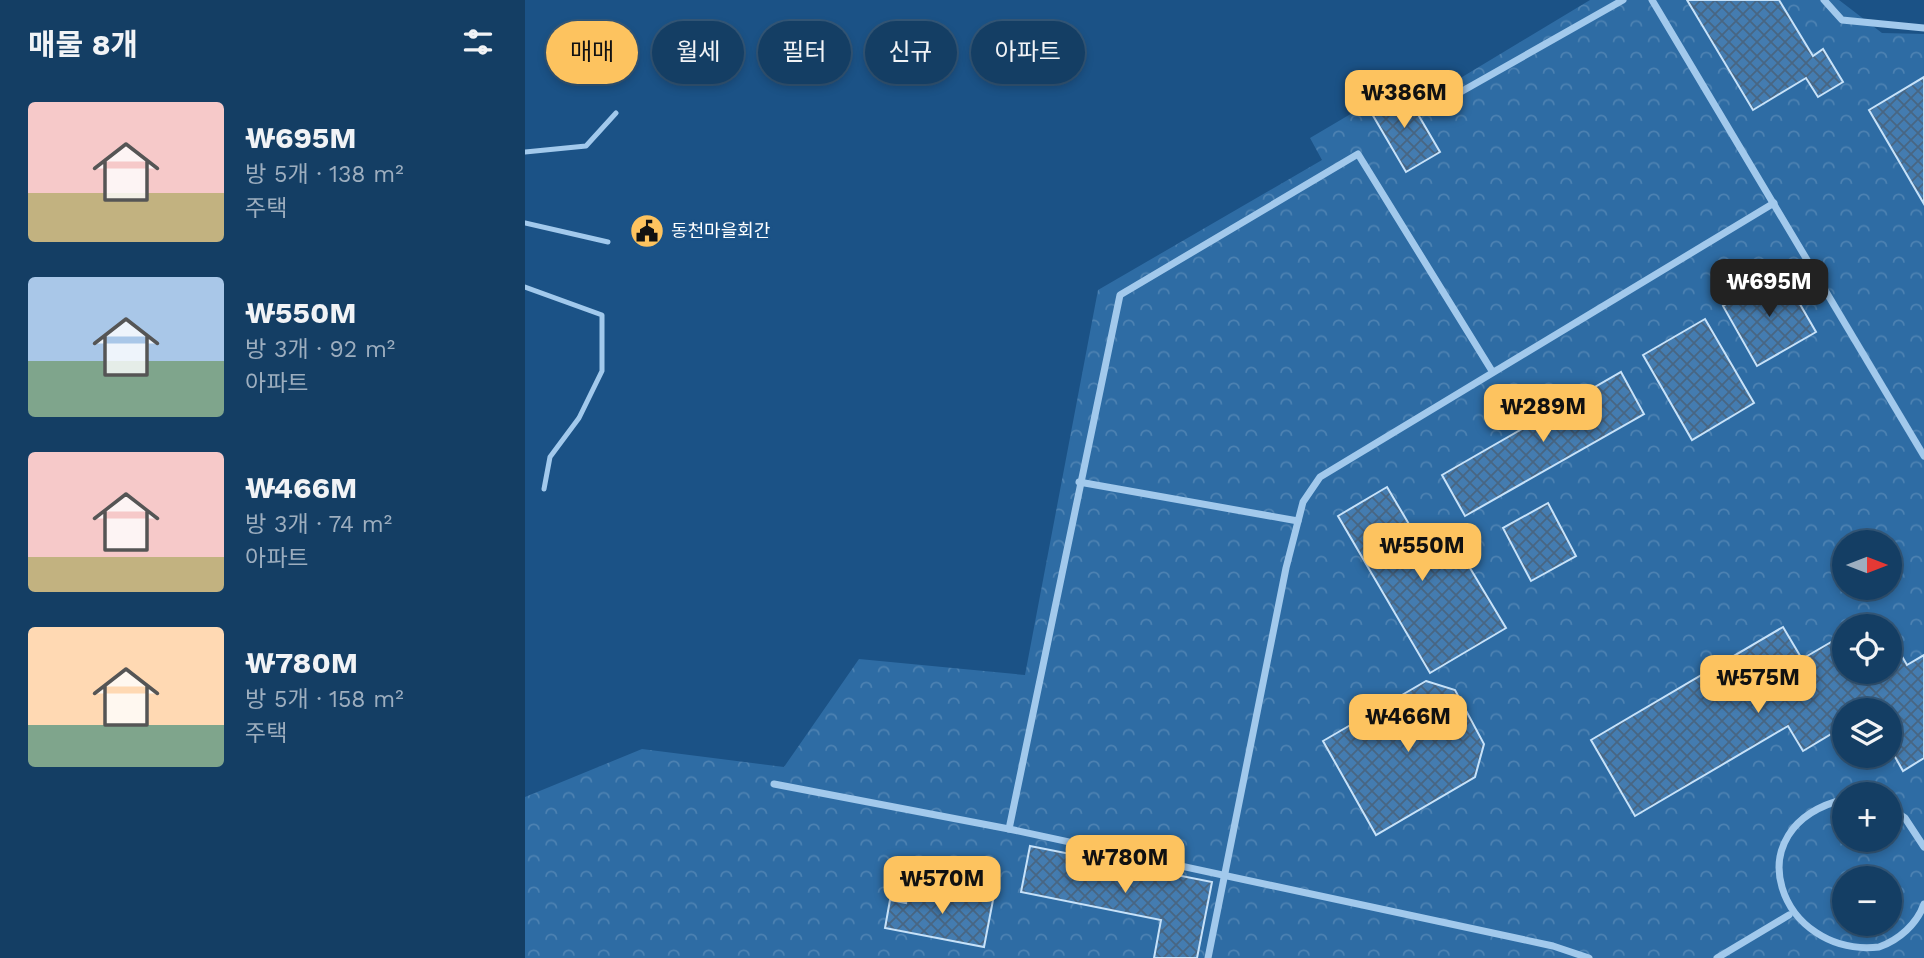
<!DOCTYPE html>
<html lang="ko">
<meta charset="utf-8">
<style>
:root{--surface:#143e64;--page:#1d456a;--text:#f1f3f6;--muted:#9daebf;--line:#335778;--accent:#fdc35f}
body{margin:0;font-family:"Work Sans","Noto Sans KR",sans-serif;background:var(--page);color:var(--text);height:100vh;display:flex;flex-direction:column;font-size:26px;white-space:nowrap}
*{box-sizing:border-box;margin:0}
p{font-size:23px;color:var(--muted)}
.icon{flex:none;width:38px;height:38px;fill:none;stroke:currentColor;stroke-width:2;stroke-linecap:round;stroke-linejoin:round}
.map{position:relative;flex:1;overflow:hidden}
.details{display:flex;flex-direction:column;background:var(--surface);width:525px}
.details>*{flex:none}
.guide{position:absolute;left:21px;top:21px;width:665px;height:63px;display:flex;gap:14px}
.needle{width:46px;rotate:90deg}
.fabs{position:absolute;left:1307px;top:530px;display:grid;gap:14px}
.fabs a{display:grid;place-items:center;width:70px;height:70px;border-radius:50%;background:var(--surface);box-shadow:0 4px 10px #0003,0 0 0 2px var(--line);font-size:35px}
.price{position:absolute;translate:-50% -60px;padding:0 16px;border-radius:14px;background:var(--accent);color:#111;font-size:23px;line-height:46px;filter:drop-shadow(0 2px 4px #0008)}
.price::after{content:'';position:absolute;left:50%;top:42px;width:21px;height:16px;margin-left:-10px;background:inherit;clip-path:polygon(0 0,100% 0,50% 100%)}
.price.active{background:#222;color:#fff}
ul{padding:0;list-style:none}
li{display:flex;align-items:center;gap:21px;height:175px;padding:0 28px}
li span{display:grid;place-items:center;flex:none;width:196px;height:140px;border-radius:7px;color:#555}
li>.icon{margin-inline-start:auto}
span .icon{width:84px;height:84px;fill:#fffc;stroke-width:1}
li b{font-size:30px}
h2{display:flex;justify-content:space-between;align-items:center;height:84px;padding:0 28px;font-size:30px}
.pill{padding:0 24px;border-radius:32px;background:var(--surface);box-shadow:0 4px 10px #0003,0 0 0 2px var(--line);font-size:24px;line-height:63px}
.pill.active{background:var(--accent);color:#111}
main{display:flex;flex:1;min-height:0}
.map>svg:first-child{display:block}
.park{fill:url(#park-crowns);fill-rule:evenodd}
.building{fill:url(#building-cross-hatch);stroke:#c7e2f9;stroke-width:2}
.lines{fill:none;stroke-linecap:round;stroke-linejoin:round}
.lane{stroke:#a2c9ec;stroke-width:5}
.street{stroke:#a2c9ec;stroke-width:7}
.labels{text-anchor:middle;stroke-width:5;stroke-linejoin:round;paint-order:stroke}
.poi-label{font-size:18px;fill:#fff;stroke:#1b5286;text-anchor:start}
</style>
<main>
<section class="details">
<h2>매물 8개<svg class="icon" aria-label="filters" viewBox="0 0 24 24"><path d="M4 7h16M4 17h16"/><circle cx="9" cy="7" r="2"/><circle cx="15" cy="17" r="2"/></svg></h2>
<ul>
<li><span style="background:linear-gradient(#f6c9c9 65%,#c2b280 0)"><svg class="icon" aria-label="home" viewBox="0 0 24 24"><path d="M3 11l9-7 9 7M6 9v11h12V9"/></svg></span><div><b>₩695M</b><p>방 5개 · 138 m²</p><p>주택</p></div></li>
<li><span style="background:linear-gradient(#a9c7e8 60%,#7fa58c 0)"><svg class="icon" aria-label="home" viewBox="0 0 24 24"><path d="M3 11l9-7 9 7M6 9v11h12V9"/></svg></span><div><b>₩550M</b><p>방 3개 · 92 m²</p><p>아파트</p></div></li>
<li><span style="background:linear-gradient(#f6c9c9 75%,#c2b280 0)"><svg class="icon" aria-label="home" viewBox="0 0 24 24"><path d="M3 11l9-7 9 7M6 9v11h12V9"/></svg></span><div><b>₩466M</b><p>방 3개 · 74 m²</p><p>아파트</p></div></li>
<li><span style="background:linear-gradient(#ffd9b3 70%,#7fa58c 0)"><svg class="icon" aria-label="home" viewBox="0 0 24 24"><path d="M3 11l9-7 9 7M6 9v11h12V9"/></svg></span><div><b>₩780M</b><p>방 5개 · 158 m²</p><p>주택</p></div></li>
</ul>
</section>
<div class="map">
<svg width="1399" height="958" viewBox="0 0 1399 958">
<defs>
<pattern id="park-crowns" width="20" height="18" patternUnits="userSpaceOnUse" patternTransform="scale(1.75)"><rect width="20" height="18" fill="#2e6ca4"/><path d="M2 6a3 3 0 1 1 6 0M12 15a3 3 0 1 1 6 0" fill="none" stroke="#4d82b2"/></pattern>
<pattern id="building-cross-hatch" width="8" height="8" patternUnits="userSpaceOnUse" patternTransform="scale(1.75)"><rect width="8" height="8" fill="#447cb0"/><path d="M0 0l8 8M0 8l8-8" fill="none" stroke="#486683"/></pattern>
</defs>
<rect width="100%" height="100%" fill="#1b5286"/>
<!-- park -->
<path class="park" d="M1065,0H1314L1357,33L1399,34V958H0V797L117,749L259,767L334,659L500,675L573,290L797,160L785,138L890,76L904,97ZM1320,542H1365V588H1320ZM1320,626H1365V672H1320ZM1320,710H1365V756H1320ZM1320,794H1365V840H1320ZM1320,878H1365V924H1320Z"/>
<!-- building -->
<g class="building">
<path d="M1162,0H1254L1288,56L1298,49L1318,82L1293,97L1281,78L1228,110Z"/>
<path d="M1399,77V204L1344,110Z"/>
<path d="M877,87L915,152L881,172L843,107Z"/>
<path d="M1257,273L1291,332L1232,366L1198,306Z"/>
<path d="M1180,319L1229,403L1167,440L1118,355Z"/>
<path d="M1096,372L1119,414L940,516L917,475Z"/>
<path d="M862,487L904,558L930,543L981,628L905,673L813,516Z"/>
<path d="M1023,503L1051,556L1006,581L978,528Z"/>
<path d="M1258,627L1277,659L1320,634V672H1365V643L1368,641L1382,665L1399,655V758L1378,771L1365,748V710H1320V742L1313,730L1278,751L1263,726L1110,816L1066,740Z"/>
<path d="M901,681L930,690L959,744L950,777L851,835L798,741Z"/>
<path d="M505,846L687,882L672,958H629L636,920L496,892Z"/>
<path d="M384,885L468,900L459,947L360,928L365,900L381,903Z"/>
</g>
<g class="lines">
<!-- lane -->
<g class="lane">
<path d="M0,152L61,146L91,113"/>
<path d="M0,223L83,242"/>
<path d="M0,287L77,315V371L54,418L25,457L19,489"/>
</g>
<!-- street -->
<g class="street">
<path d="M1127,0L1399,456"/>
<path d="M1299,0L1317,20L1399,28"/>
<path d="M902,111L1098,0"/>
<path d="M554,482L773,521"/>
<path d="M249,784L484,829L1028,946L1064,958"/>
<path d="M1320,799C1206,827 1255,958 1354,947C1374,940 1392,924 1399,904"/>
<path d="M1365,808L1380,818L1399,847"/>
<path d="M484,829L595,295L833,154L967,371"/>
<path d="M683,958L761,568L778,502L795,477L1249,203"/>
<path d="M1192,958L1264,915"/>
</g>
</g>
<!-- icons -->
<defs>
<g id="civic-disc" transform="scale(1.75)"><circle r="9.5" fill="#fdc35f" stroke="#1b5286"/><path d="M-.6-6.5H3V-4.5H.6V-3L4-1V1h2V6H-6V1h2V-1L-.6-3ZM-1.2 2.5V6h2.4V2.5Z" fill="#111"/></g>
</defs>
<g fill-rule="evenodd">
<use href="#civic-disc" x="122" y="231"/>
</g>
<g class="labels">
<!-- poi labels -->
<g class="poi-label">
<text x="146" y="237">동천마을회간</text>
</g>
</g>
</svg>
<div class="fabs">
<a><svg class="needle" viewBox="-14 -14 28 28"><path d="M0-13l5 13h-10z" fill="#e53935"/><path d="M0 13l5-13h-10z" fill="#9daebf"/></svg></a>
<a><svg class="icon" aria-label="locate" viewBox="0 0 24 24"><circle cx="12" cy="12" r="6"/><path d="M12 2v4M12 18v4M2 12h4M18 12h4"/></svg></a>
<a><svg class="icon" aria-label="layers" viewBox="0 0 24 24"><path d="M12 4l9 5-9 5-9-5zM3 14l9 5 9-5"/></svg></a>
<a>+</a>
<a>−</a>
</div>
<b class="price" style="left:879px;top:130px">₩386M</b>
<b class="price active" style="left:1244px;top:319px">₩695M</b>
<b class="price" style="left:1018px;top:444px">₩289M</b>
<b class="price" style="left:897px;top:583px">₩550M</b>
<b class="price" style="left:1233px;top:715px">₩575M</b>
<b class="price" style="left:883px;top:754px">₩466M</b>
<b class="price" style="left:600px;top:895px">₩780M</b>
<b class="price" style="left:417px;top:916px">₩570M</b>
<div class="guide">
<a class="pill active">매매</a>
<a class="pill">월세</a>
<a class="pill">필터</a>
<a class="pill">신규</a>
<a class="pill">아파트</a>
</div>
</div>
</main>
